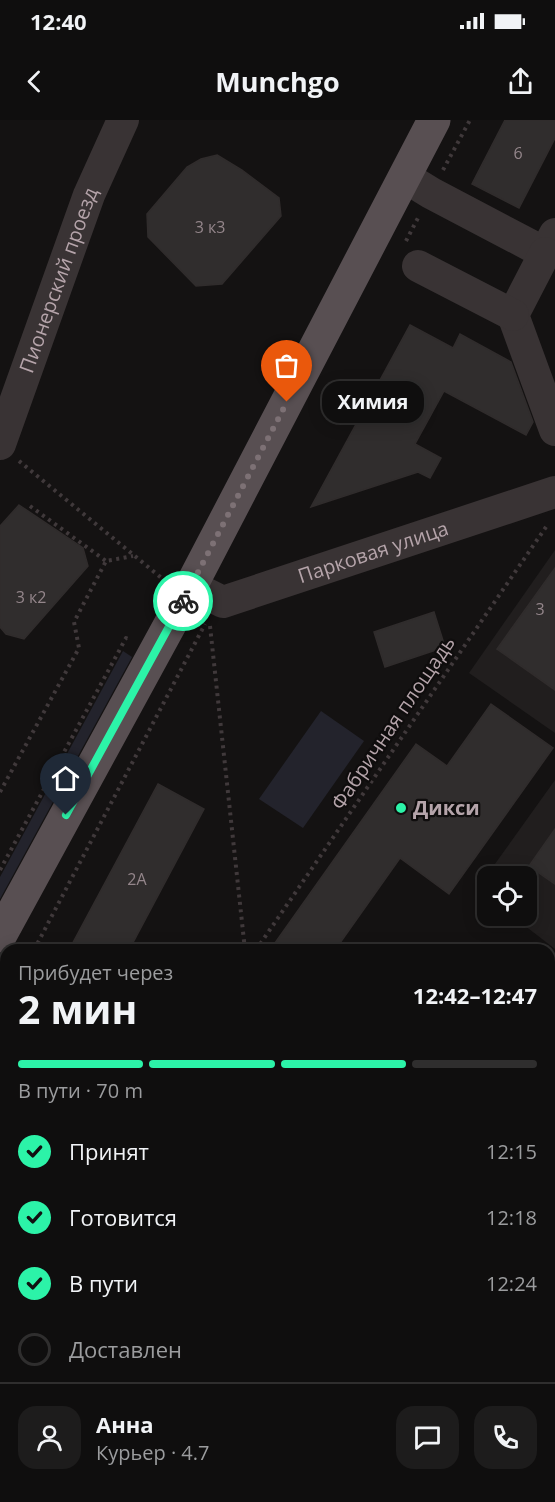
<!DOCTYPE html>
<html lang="ru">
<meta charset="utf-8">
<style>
:root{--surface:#0f0e0e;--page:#1d1c1c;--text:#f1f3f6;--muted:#9b9c9e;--line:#2f2e2e;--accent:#2cf3a8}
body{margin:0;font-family:"Open Sans",sans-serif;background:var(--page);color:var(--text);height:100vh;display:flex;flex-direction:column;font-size:22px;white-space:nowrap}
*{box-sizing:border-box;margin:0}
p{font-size:20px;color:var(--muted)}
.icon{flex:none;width:33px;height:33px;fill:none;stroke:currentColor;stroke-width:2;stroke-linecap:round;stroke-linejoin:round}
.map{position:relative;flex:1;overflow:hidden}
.drawer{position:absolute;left:0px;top:824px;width:555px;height:560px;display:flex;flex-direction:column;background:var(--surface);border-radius:18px 18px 0 0;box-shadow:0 3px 15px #0003,0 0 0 2px var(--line)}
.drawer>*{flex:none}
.tools{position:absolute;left:477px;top:746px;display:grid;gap:12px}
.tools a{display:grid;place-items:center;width:60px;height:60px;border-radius:12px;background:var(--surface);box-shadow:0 3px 15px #0003,0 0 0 2px var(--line);font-size:30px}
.pin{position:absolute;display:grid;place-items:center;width:51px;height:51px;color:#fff;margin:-62px -26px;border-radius:50% 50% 50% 0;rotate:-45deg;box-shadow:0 0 6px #0007}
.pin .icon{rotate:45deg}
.courier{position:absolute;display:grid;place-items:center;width:60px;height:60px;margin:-30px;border:4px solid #2cf3a8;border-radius:50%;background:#fff;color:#222;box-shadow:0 2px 8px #0007}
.bubble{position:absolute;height:42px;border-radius:18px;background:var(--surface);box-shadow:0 3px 15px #0003,0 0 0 2px var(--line);font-size:20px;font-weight:700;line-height:42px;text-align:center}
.headline em{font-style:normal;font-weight:700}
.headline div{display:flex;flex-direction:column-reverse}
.headline{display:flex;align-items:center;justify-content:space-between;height:102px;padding:0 18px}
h1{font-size:39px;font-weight:700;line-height:45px}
.bar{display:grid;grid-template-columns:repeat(4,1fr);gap:9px 6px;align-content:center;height:72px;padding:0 18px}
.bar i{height:8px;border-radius:4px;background:var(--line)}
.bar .current{background:var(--accent)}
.bar p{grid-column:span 4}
.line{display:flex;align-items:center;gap:15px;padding:0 18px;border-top:2px solid var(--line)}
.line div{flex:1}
.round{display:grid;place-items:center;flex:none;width:63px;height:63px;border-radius:18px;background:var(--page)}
ol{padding:0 18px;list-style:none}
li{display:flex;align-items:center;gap:18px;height:66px}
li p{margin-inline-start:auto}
li .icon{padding:6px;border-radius:50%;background:var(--accent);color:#111;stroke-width:4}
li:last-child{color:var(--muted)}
li i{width:33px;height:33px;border:3px solid var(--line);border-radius:50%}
.status{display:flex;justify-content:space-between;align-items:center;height:42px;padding:0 30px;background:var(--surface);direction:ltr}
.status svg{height:16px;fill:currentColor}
header{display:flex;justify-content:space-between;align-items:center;height:78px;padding:0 18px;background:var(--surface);font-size:27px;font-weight:700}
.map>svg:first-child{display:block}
</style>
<div class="status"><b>12:40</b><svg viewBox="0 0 49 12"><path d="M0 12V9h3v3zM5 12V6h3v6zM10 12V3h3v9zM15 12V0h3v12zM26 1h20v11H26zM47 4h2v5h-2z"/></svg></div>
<header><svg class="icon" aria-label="back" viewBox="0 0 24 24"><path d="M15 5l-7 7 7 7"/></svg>Munchgo<svg class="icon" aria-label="share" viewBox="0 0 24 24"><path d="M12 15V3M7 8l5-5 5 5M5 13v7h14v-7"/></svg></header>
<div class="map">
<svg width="555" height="1382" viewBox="0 0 555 1382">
<rect width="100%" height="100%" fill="#141212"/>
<g fill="#211e1e">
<path d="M555,430V613L469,553Z"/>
<path d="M555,660V829L511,795H526V756H488L487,777L477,769Z"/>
</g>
<g fill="#23232c">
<path d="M123,531L132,537L0,779V757Z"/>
<path d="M321,591L364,621L303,708L259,679Z"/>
<path d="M6,987V1042L0,1038V993Z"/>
<path d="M0,1175L6,1179V1281L0,1283Z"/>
</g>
<g fill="#302d2d" stroke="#302c2c" stroke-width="1.5">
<path d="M505,0H555V18L519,88L472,64Z"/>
<path d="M217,35L242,50L279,78L281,96L222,164L196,166L148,117L147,94L187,47L201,39Z"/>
<path d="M410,205L453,228L460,214L511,242L533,302L526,315L444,271L415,324L441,338L430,358L418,352L311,387Z"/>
<path d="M19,385L83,428L88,446L24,519L6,514L0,507V406Z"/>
<path d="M555,448V570L497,529Z"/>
<path d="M434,492L445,527L385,547L374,512Z"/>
<path d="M491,584L553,628L449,774L400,738L335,830H270L416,624L447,646Z"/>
<path d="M158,664L204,689L129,830H69Z"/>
<path d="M555,709V764L529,746Z"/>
</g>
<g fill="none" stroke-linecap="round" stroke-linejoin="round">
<g stroke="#40393b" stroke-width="4" stroke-dasharray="3 4.5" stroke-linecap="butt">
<path d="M443,50L470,0"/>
<path d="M406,121L419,96"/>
<path d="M19,341L164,460"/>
<path d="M30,386L106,441"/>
<path d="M210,506L245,830"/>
<path d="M0,672L79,528L74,502L106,441L133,436"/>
<path d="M0,750L126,518L131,520"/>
<path d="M34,830L205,504"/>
<path d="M256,830L548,404"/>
<path d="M0,895L6,883"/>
<path d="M0,1056L6,1060"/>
<path d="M549,1162L555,1161"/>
<path d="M0,1239L6,1244"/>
</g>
<g stroke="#393334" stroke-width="32">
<path d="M405,57L431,73L545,133L555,114"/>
<path d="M545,133L513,195L555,310"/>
<path d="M418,146L513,195"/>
<path id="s1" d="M0,324L89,75L123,0"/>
<path id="s2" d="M191,466L223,482L555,372"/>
<path d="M549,1123L555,1122"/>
<path d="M549,1207L555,1224"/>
<path d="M0,1289L6,1287"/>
<path d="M0,1363L6,1370"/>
</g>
<path stroke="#584f52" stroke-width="33" d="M0,816L191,466L434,0"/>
</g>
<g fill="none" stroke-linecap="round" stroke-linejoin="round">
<path stroke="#7d7175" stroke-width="6" stroke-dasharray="0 10.8" d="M183,481L287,282"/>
<path stroke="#2cf3a8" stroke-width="8" d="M66,695L183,481"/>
</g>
<circle fill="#2cf3a8" stroke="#0f0d0d" stroke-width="2" cx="401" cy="688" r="6"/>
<g text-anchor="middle" stroke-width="4.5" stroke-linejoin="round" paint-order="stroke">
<g font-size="16" fill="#94868b">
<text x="518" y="39">6</text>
<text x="210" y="113">3 к3</text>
<text x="31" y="483">3 к2</text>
<text x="540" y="495">3</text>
<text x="137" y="765">2А</text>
</g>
<g font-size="20" fill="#b5a4aa" stroke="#0f0d0d">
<text dy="7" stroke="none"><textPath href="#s1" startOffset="174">Пионерский проезд</textPath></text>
<text dy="7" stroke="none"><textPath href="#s2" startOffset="194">Парковая улица</textPath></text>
<text transform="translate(393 603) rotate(-56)" y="7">Фабричная площадь</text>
</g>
<g font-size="20" font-weight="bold" fill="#b5a4aa" stroke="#0f0d0d" text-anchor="start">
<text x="413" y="695">Дикси</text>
</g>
</g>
</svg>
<div class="tools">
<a><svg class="icon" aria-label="locate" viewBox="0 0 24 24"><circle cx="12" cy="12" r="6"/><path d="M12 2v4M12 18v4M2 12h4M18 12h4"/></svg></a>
</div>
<div class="pin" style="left:287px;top:282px;background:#ea580c"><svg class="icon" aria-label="bag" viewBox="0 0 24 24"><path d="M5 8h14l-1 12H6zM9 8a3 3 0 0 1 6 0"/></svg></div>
<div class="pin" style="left:66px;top:695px;background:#1f2937"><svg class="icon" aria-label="home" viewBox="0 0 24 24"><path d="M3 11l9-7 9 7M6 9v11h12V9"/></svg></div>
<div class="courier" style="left:183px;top:481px"><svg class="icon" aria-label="bike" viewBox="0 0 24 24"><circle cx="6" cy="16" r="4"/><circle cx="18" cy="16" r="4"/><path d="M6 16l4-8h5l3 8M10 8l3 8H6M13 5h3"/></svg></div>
<div class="bubble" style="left:322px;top:261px;width:102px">Химия</div>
<section class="drawer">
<div class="headline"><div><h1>2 мин</h1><p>Прибудет через</p></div><em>12:42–12:47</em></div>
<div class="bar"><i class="current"></i><i class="current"></i><i class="current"></i><i></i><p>В пути · 70 m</p></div>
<ol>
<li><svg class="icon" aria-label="check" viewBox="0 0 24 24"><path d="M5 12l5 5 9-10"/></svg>Принят<p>12:15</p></li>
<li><svg class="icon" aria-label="check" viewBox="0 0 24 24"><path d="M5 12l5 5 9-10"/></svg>Готовится<p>12:18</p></li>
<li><svg class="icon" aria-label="check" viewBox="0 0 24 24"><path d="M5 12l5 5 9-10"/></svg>В пути<p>12:24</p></li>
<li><i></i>Доставлен</li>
</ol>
<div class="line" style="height:108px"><a class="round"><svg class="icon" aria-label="person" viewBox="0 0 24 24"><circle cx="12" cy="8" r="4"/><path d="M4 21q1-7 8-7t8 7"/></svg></a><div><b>Анна</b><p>Курьер · 4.7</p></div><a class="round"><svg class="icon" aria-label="chat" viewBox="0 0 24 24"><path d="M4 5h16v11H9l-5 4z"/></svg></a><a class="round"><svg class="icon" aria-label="phone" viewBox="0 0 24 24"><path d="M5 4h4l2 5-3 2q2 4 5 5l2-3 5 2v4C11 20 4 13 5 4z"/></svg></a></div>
</section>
</div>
